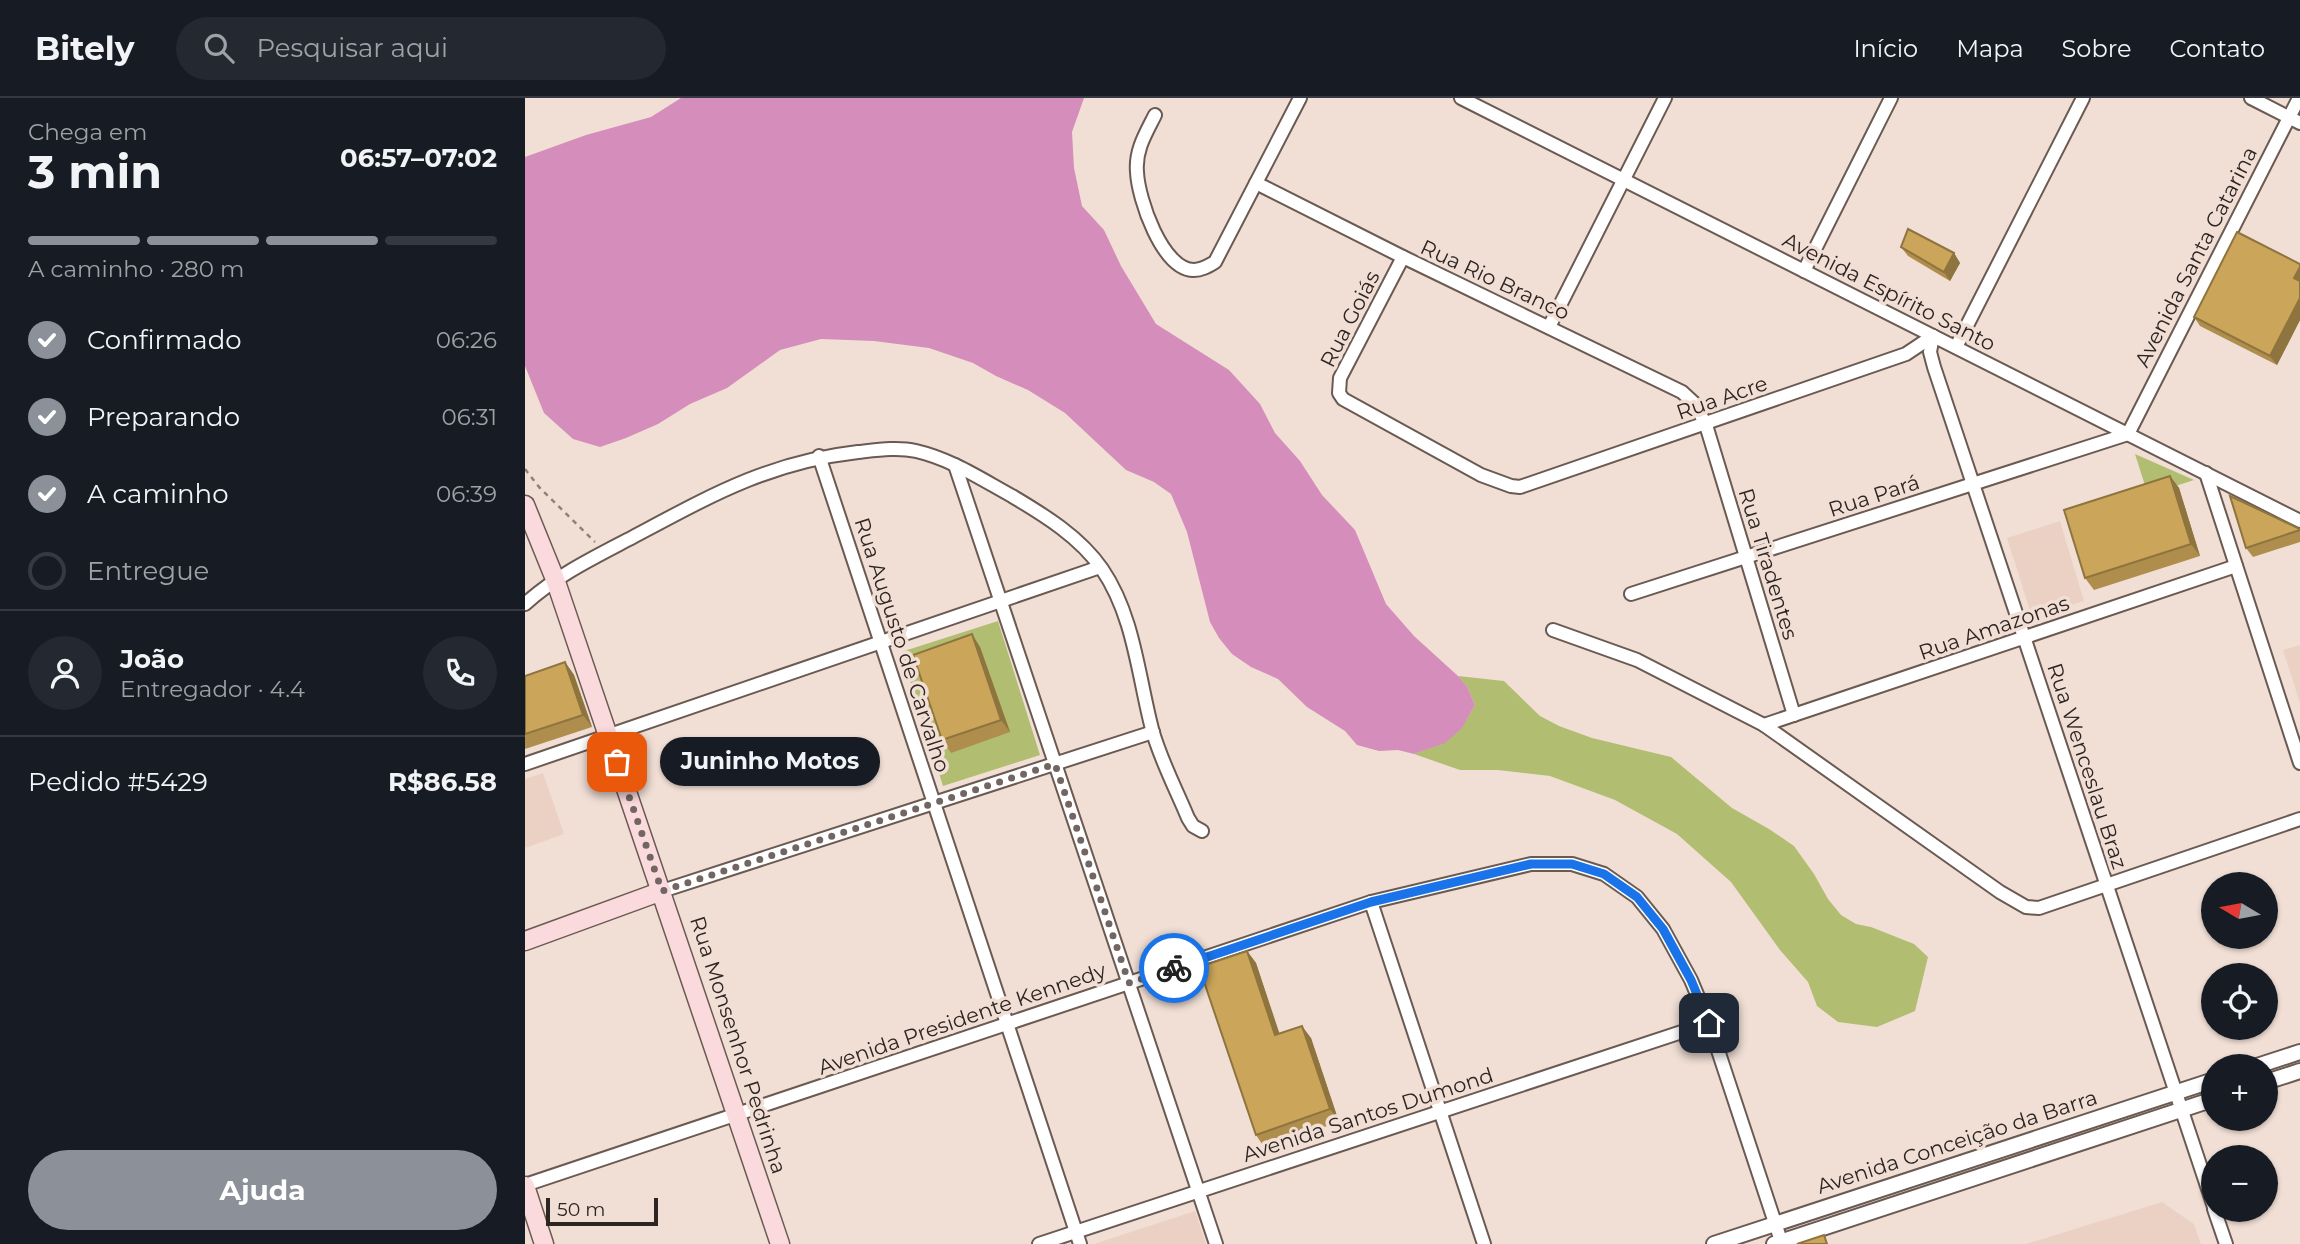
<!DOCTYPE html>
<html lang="pt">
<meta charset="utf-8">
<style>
:root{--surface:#171b24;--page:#242831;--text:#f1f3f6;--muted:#9ea1a6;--line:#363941;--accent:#8c9099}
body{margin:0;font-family:Montserrat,sans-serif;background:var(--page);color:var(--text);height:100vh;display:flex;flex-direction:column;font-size:26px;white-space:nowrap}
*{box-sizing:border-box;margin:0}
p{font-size:23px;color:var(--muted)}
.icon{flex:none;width:38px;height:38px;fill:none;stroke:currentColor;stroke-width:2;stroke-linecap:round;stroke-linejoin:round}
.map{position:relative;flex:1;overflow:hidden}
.drawer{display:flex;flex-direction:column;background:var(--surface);width:525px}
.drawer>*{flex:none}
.needle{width:46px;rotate:280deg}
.controls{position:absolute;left:1676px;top:774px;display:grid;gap:14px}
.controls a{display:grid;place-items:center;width:77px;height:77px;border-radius:50%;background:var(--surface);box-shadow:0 2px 5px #0004;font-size:35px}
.scale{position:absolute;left:21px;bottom:18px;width:112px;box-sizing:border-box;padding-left:7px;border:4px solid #2c2522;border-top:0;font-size:19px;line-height:24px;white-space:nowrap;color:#2c2522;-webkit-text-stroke:5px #f1dfd5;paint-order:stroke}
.pin{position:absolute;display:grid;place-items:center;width:60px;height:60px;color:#fff;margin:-30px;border-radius:14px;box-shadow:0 4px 10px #0006}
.courier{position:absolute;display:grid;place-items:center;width:70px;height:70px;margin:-35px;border:5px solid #1a73e8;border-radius:50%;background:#fff;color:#222;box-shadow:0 2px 9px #0007}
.bubble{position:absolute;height:49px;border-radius:24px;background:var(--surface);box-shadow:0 2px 5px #0004;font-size:23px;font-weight:700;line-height:49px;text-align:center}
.headline em{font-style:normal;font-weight:700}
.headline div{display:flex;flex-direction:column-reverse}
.headline{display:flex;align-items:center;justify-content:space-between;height:119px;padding:0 28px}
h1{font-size:46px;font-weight:700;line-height:52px}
.bar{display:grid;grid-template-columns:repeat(4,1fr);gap:10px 7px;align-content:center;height:84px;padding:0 28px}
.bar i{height:9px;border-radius:5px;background:var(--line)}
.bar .selected{background:var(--accent)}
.bar p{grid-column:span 4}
.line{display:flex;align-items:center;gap:18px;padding:0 28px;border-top:2px solid var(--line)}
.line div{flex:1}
.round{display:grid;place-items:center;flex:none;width:74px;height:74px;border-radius:37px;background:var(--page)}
ol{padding:0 28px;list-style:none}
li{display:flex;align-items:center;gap:21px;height:77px}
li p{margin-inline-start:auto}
li .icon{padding:7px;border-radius:50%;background:var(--accent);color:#fff;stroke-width:4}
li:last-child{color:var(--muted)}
li i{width:38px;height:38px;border:4px solid var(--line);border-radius:50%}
.primary-button{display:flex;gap:14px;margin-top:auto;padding:14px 28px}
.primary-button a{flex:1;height:80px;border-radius:42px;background:var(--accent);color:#fff;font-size:28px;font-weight:700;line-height:80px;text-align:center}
header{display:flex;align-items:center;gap:42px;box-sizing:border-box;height:98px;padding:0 35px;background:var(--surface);border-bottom:2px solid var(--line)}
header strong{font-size:33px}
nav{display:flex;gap:38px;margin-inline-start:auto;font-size:24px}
.search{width:490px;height:63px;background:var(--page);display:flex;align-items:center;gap:18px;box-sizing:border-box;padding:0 24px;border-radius:38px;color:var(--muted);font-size:26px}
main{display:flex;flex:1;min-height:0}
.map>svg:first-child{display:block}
</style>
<header>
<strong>Bitely</strong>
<div class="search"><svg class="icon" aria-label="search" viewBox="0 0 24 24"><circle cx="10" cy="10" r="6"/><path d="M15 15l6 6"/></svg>Pesquisar aqui</div>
<nav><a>Início</a><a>Mapa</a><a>Sobre</a><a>Contato</a></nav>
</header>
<main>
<section class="drawer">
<div class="headline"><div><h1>3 min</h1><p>Chega em</p></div><em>06:57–07:02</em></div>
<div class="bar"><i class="selected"></i><i class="selected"></i><i class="selected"></i><i></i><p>A caminho · 280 m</p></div>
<ol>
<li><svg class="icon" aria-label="check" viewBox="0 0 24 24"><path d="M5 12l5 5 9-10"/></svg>Confirmado<p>06:26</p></li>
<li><svg class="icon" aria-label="check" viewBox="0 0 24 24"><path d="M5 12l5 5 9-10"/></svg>Preparando<p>06:31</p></li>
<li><svg class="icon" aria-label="check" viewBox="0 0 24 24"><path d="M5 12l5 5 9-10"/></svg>A caminho<p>06:39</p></li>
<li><i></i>Entregue</li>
</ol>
<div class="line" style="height:126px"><a class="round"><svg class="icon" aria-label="person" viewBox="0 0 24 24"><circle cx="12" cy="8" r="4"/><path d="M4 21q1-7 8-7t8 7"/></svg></a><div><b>João</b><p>Entregador · 4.4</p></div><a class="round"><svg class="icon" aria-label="phone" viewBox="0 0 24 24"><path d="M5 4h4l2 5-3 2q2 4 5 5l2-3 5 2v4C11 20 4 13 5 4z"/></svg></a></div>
<div class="line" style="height:91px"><div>Pedido #5429</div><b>R$86.58</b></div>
<div class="primary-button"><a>Ajuda</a></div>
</section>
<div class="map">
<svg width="1775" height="1146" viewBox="0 0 1775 1146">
<rect width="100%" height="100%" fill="#f1dfd5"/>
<g fill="#ebd1c4">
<path d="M1535,423L1559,503L1507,519L1482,440Z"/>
<path d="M1775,547V605L1758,552Z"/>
<path d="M18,675L39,736L0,750V681Z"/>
<path d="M1637,1104L1669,1126L1676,1146H1501Z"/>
<path d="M670,1113L681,1146H569Z"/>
</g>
<g fill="#b1be71">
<path d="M1610,356L1669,382L1623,397Z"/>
<path d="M473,523L515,657L418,688L376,554Z"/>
<path d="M933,578L979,583L1015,618L1034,628L1067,640L1146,659L1207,710L1244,731L1269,748L1289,776L1303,801L1316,817L1331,826L1346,829L1389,846L1403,859L1390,913L1352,929L1313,924L1292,908L1283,884L1255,852L1206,784L1152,736L1090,702L1025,678L973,672H935L889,656C922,644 933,638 950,607L942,588Z"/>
</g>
<path fill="#d58dbb" d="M156,0H559L547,34L549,70L557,108L579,132L596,168L631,226L704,272L735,306L750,335L775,363L797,397L830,432L861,506L889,538L933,578L942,588L950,607L937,630L920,645L889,656L873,652L854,653L832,647L820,633L782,609L753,581L726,569L707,556L694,540L685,524L662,434L646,396L629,384L601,372L540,315L503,292L471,278L448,265L404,250L349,243L296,241L255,252L202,290L165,306L133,326L101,340L75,349L48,341L19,315L0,268V59L61,37L126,19Z"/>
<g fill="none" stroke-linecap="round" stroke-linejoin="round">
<defs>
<g id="minor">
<path d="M936,0L1775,423"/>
<path d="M1726,0L1775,25"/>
<path d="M630,17C621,35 610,52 612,74C613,100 637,172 669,172C677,172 683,168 690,164L775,0"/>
<path d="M731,85L878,159L1157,294L1170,306L1181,327L1269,617"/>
<path d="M878,159L815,280L814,295L818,301L956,377L986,388L995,389L1381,256L1408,238"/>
<path d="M1279,173L1366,0"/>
<path d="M1024,229L1140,0"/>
<path d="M1408,238L1405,254L1409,269L1689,1109"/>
<path d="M1431,249L1558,0"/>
<path d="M294,358L555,1146"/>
<path d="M430,367L691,1146"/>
<path d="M1681,375L1775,665"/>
<path d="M1106,496L1603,336L1774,0"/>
<path d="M0,506C32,477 70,459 108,439C185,398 244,364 333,354C352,352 373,349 391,353C426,361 456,381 487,398C519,417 555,439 577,471C609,518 613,577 627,631C635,661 651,691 663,720L668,728L677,733"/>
<path d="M1028,532L1112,562L1239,627L1475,794L1501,809L1514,810L1775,721"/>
<path d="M1239,627L1711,468"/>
<path d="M0,666L575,469"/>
<path d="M137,793L628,634"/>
<path d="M846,804L959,1146"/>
<path d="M0,1087L846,804L1006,766H1047L1079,776L1112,799L1138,831L1166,882L1184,925L1257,1146"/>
<path d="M1689,1111L1701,1146"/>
<path d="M514,1146L1184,925"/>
</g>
<g id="tertiary">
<path d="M1732,968L1775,954"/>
<path d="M1741,984L1775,973"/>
<path d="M1189,1146L1689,982"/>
<path d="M1249,1146L1689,1001"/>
</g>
<g id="secondary">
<path d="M0,407L30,481L255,1146"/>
<path d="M0,843L137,793"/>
<path d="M0,1088L19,1146"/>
</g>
</defs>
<use href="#minor" stroke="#6a5a52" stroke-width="16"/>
<use href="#tertiary" stroke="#6a5a52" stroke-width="18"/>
<use href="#secondary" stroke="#6a5a52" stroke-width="21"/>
<path stroke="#8d817a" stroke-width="2.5" stroke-dasharray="5 5" stroke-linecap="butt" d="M0,371L14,389L70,444"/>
<use href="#minor" stroke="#fff" stroke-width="12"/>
<use href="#tertiary" stroke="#fff" stroke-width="14"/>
<use href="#secondary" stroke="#fbdadd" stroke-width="18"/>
</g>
<g fill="#af8e4d">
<path d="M1376,149L1429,155L1435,165L1425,183L1383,158Z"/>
<path d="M1775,166V222L1752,267L1675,228L1669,219Z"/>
<path d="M1645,378L1654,390L1675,458L1569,492L1560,480Z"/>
<path d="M1775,431V444L1728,459L1721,450Z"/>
<path d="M455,549L485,634L426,655L417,642Z"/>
<path d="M40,564L49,577L67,629L0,651V578Z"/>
<path d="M722,853L731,865L754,936L786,940L814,1024L739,1049L731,1037Z"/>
</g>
<g fill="#8e743e">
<path d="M1429,155L1435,165L1425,183L1419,174Z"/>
<path d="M1775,169V188L1769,180Z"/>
<path d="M1775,200V222L1752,267L1745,258Z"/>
<path d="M1645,378L1654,390L1675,458L1666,446Z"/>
<path d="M447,536L455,549L485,634L476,622Z"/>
<path d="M40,564L49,577L67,629L58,617Z"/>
<path d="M722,853L731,865L759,949L750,937Z"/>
<path d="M777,928L786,940L814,1024L805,1011Z"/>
</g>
<g fill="#cba559" stroke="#8e743e" stroke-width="2">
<path d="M1383,131L1429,155L1419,174L1376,149Z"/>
<path d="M1712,134L1775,166V169L1769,180L1775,183V200L1745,258L1669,219Z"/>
<path d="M1645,378L1666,446L1560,480L1539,412Z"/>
<path d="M1705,398L1775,431V432L1721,450Z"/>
<path d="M447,536L476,622L417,642L388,557Z"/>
<path d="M40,564L58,617L0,636V578Z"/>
<path d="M722,853L750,937L777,928L805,1011L731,1037L674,869Z"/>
<path d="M1299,1137L1302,1146H1272Z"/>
</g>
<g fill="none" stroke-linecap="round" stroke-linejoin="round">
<path stroke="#716661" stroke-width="7" stroke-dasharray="0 12.6" d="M92,664L137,793L530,666L604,885L649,870"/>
<path stroke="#1a73e8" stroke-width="9" d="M649,870L846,804L1006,766H1047L1079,776L1112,799L1138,831L1166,882L1184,925"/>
</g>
<g text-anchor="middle" stroke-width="7" stroke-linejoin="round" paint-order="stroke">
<g font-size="21" fill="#2c2522" stroke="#f1dfd5">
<text transform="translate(1671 159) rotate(-63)" y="7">Avenida Santa Catarina</text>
<text transform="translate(970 182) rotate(25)" y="7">Rua Rio Branco</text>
<text transform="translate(1364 194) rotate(27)" y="7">Avenida Espírito Santo</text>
<text transform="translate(825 221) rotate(-63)" y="7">Rua Goiás</text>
<text transform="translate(1197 300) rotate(-19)" y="7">Rua Acre</text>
<text transform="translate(1349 398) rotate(-18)" y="7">Rua Pará</text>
<text transform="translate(1243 466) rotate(73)" y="7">Rua Tiradentes</text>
<text transform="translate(1469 530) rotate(-19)" y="7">Rua Amazonas</text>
<text transform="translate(377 547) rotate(72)" y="7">Rua Augusto de Carvalho</text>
<text transform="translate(1562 668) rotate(72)" y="7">Rua Wenceslau Braz</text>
<text transform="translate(437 921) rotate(-19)" y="7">Avenida Presidente Kennedy</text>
<text transform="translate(213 947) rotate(72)" y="7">Rua Monsenhor Pedrinha</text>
<text transform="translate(843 1017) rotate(-18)" y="7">Avenida Santos Dumond</text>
<text transform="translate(1432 1044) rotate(-18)" y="7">Avenida Conceição da Barra</text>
</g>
</g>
</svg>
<div class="controls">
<a><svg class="needle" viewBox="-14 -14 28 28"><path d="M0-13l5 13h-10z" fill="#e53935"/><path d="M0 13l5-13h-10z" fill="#9ea1a6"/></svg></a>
<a><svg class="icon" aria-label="locate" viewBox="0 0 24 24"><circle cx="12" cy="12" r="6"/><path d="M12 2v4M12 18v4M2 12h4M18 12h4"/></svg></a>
<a>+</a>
<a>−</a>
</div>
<div class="scale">50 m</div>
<div class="pin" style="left:92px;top:664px;background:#ea580c"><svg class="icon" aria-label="bag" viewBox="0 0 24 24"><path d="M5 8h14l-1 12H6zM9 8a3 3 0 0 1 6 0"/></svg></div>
<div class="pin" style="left:1184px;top:925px;background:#1f2937"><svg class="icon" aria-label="home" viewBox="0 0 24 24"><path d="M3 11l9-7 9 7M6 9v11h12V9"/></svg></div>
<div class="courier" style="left:649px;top:870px"><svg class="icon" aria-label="bike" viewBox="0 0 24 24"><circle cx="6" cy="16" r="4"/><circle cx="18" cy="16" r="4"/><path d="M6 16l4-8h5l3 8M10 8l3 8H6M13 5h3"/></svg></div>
<div class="bubble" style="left:135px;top:639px;width:220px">Juninho Motos</div>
</div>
</main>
